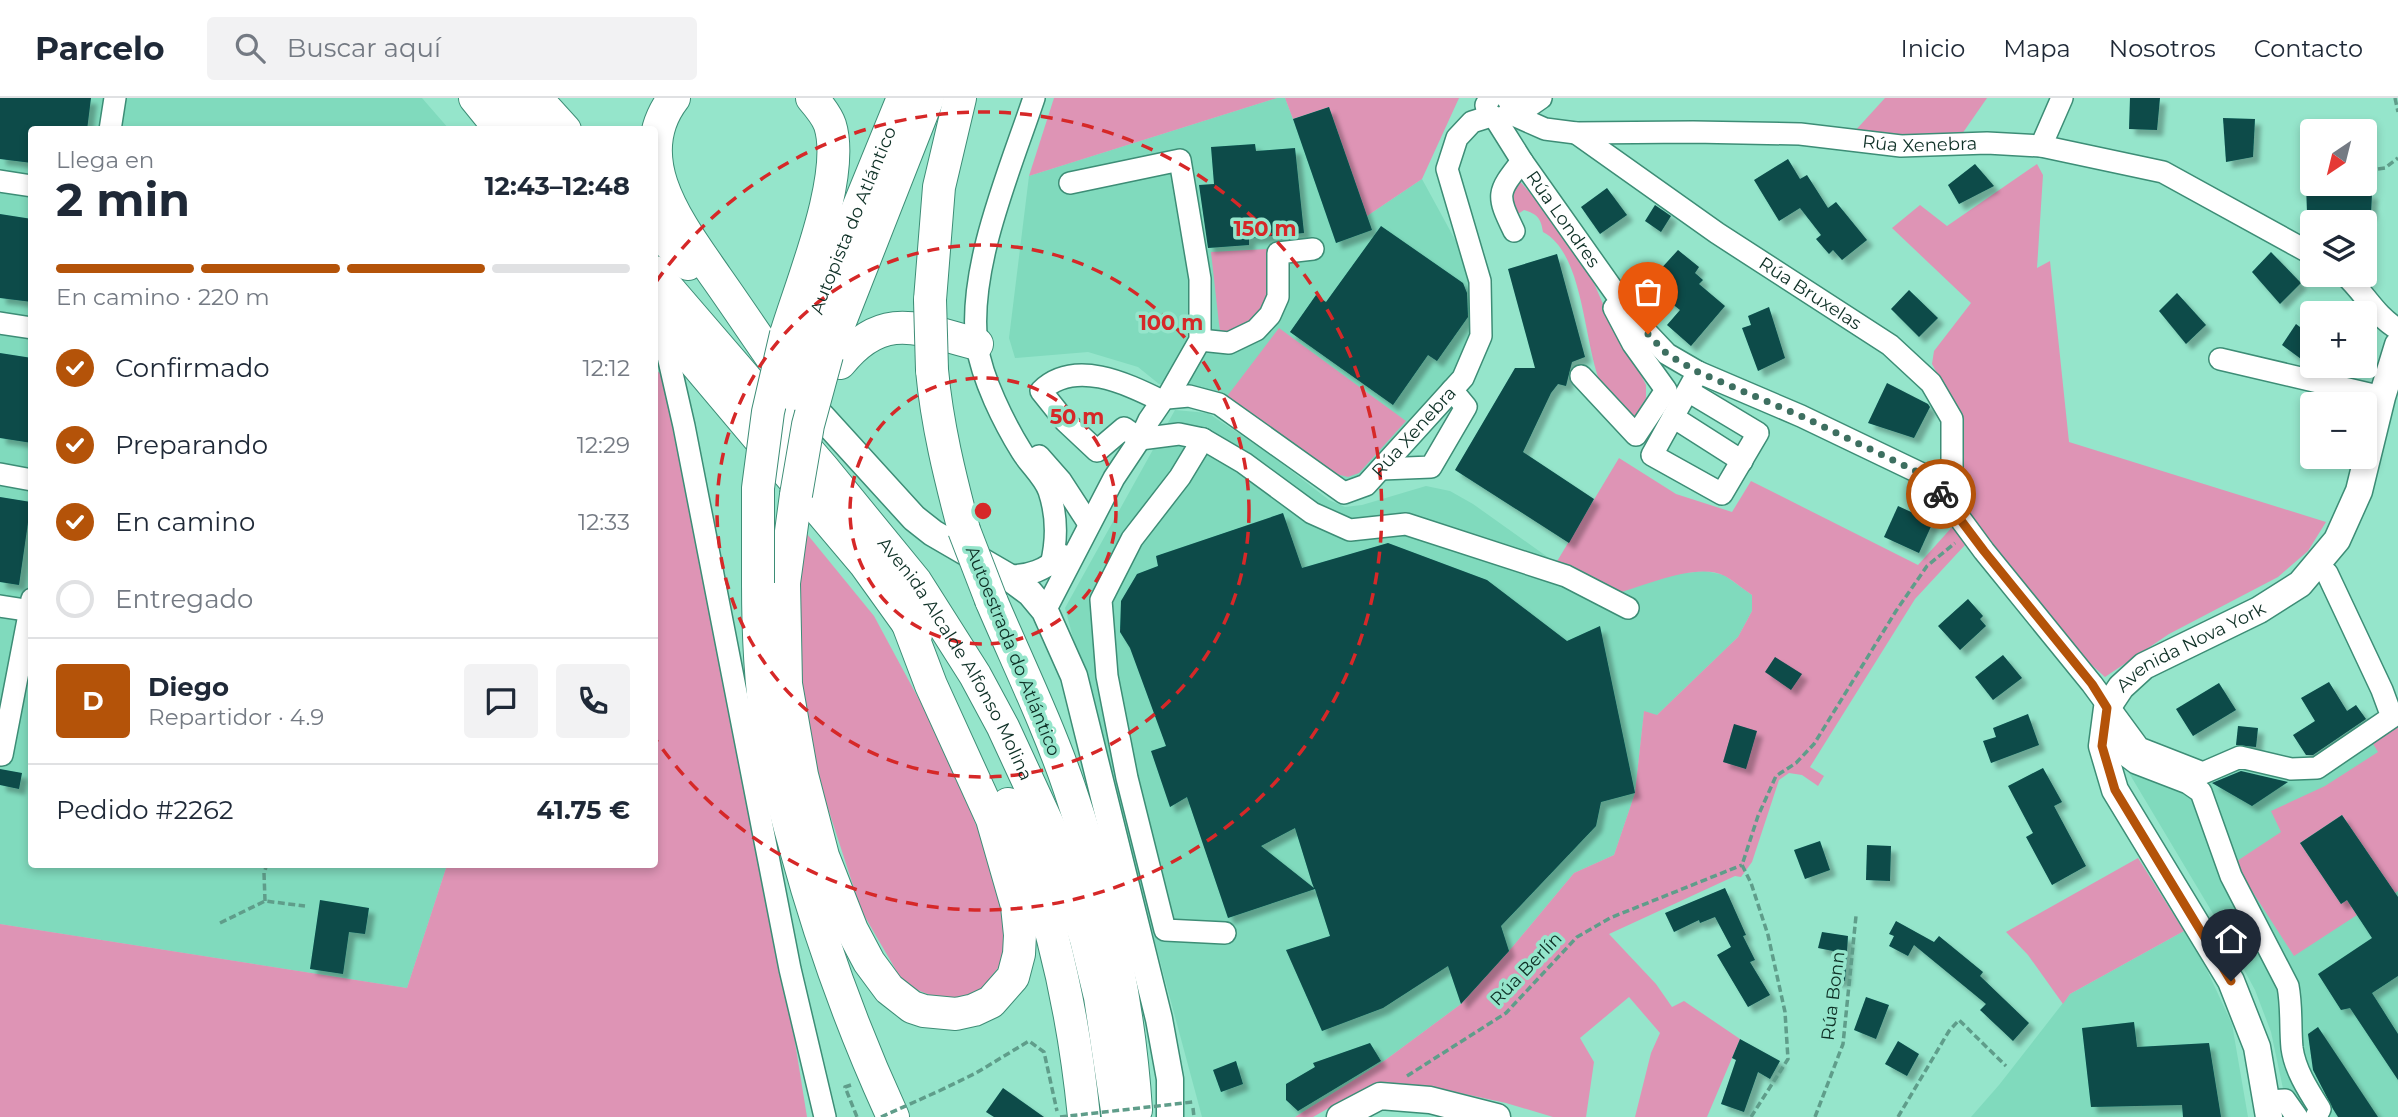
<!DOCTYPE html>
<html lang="es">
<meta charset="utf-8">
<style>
:root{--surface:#fff;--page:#f2f2f3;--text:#1f2937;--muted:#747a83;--line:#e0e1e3;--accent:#b45309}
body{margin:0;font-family:Montserrat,sans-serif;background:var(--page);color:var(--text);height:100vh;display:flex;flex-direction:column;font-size:26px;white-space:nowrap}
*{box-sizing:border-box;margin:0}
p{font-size:23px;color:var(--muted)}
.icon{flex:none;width:38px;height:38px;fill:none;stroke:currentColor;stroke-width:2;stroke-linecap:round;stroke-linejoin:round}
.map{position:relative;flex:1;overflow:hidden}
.details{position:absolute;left:28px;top:28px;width:630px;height:742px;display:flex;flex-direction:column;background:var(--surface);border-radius:7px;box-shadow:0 4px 10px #0003}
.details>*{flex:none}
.needle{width:46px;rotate:215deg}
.buttons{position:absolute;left:2300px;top:21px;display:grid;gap:14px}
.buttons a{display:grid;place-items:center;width:77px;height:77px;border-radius:7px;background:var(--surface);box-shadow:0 4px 10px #0003;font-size:35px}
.pin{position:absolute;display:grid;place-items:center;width:60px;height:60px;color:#fff;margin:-72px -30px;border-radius:50% 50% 50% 0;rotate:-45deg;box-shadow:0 0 7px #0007}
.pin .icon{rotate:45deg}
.courier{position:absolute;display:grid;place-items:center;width:70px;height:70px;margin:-35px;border:5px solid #b45309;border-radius:50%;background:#fff;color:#222;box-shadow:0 2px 9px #0007}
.head em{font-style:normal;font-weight:700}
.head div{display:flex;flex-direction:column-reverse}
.head{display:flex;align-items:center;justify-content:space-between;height:119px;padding:0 28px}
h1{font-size:46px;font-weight:700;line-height:52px}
.bar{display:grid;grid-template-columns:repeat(4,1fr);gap:10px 7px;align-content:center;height:84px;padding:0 28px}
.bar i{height:9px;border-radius:5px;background:var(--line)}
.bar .current{background:var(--accent)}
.bar p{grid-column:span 4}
.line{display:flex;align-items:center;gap:18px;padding:0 28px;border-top:2px solid var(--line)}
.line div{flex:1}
.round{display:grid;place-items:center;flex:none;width:74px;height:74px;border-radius:7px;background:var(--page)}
ol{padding:0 28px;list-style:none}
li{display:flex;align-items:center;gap:21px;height:77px}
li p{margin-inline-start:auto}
li .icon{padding:7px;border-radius:50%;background:var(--accent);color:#fff;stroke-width:4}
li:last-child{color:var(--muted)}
li i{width:38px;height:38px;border:4px solid var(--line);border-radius:50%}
header{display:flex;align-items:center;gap:42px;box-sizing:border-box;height:98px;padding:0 35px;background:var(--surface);border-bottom:2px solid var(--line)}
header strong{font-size:33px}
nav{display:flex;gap:38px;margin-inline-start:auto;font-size:24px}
.search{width:490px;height:63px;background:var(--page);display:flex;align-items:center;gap:18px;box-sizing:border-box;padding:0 24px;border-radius:7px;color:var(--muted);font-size:26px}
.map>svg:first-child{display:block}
</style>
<header>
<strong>Parcelo</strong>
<div class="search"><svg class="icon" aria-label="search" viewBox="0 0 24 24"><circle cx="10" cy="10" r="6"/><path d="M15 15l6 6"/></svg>Buscar aquí</div>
<nav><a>Inicio</a><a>Mapa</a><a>Nosotros</a><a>Contacto</a></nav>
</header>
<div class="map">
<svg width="2398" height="1019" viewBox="0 0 2398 1019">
<defs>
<filter id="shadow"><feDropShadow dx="6" dy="6" stdDeviation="2" flood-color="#0004"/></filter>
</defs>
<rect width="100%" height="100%" fill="#95e5cb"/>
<g fill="#80dabd">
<path d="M0,0H422L449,31L32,32V766L447,767L407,890L0,826Z"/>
<path d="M1277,0H1285L1293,21L1329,9L1367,118L1422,81L1476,180L1477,231L1453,276L1362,380L1348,384L1331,379L1194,290L1159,286L1138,269L1088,254L1015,260L1009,240L1029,78Z"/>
<path d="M1175,312L1208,315L1268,355L1329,402L1345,409L1362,407L1426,388L1450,393L1473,406L1556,465L1686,475L1705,473L1724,477L1752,497V513L1738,539L1656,618L1644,614L1635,695L1614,757L1574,775L1509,853L1461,906L1384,963L1295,1019H1202L1065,510Z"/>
<path d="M2398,620V1019H2289L2271,934L2255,892L2221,829L2129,675L2136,665L2239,663L2290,675Z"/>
<path d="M2184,833L2206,870L2232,926L2248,1019H1971L1999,987L2070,896Z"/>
</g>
<g fill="#de94b5">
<path d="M1054,0H1277L1029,78Z"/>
<path d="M1285,0H1459L1422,81L1367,118L1329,9L1293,21Z"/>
<path d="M1885,0H1987L1962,36L1910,39L1854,34Z"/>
<path d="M2037,66L2043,77L2037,170L2050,163L2069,344L2326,424L2308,453L2278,479L2169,536L2105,579L2084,560L2012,476L1971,417L1963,382L1962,332L1950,299L1932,266L1934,253L1971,205L1892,130L1920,107L1947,128Z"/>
<path d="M1516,79L1548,115L1587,169L1622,250L1640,275L1646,287V300L1635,318H1626C1619,310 1606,299 1602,289C1583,247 1585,156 1543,134C1541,120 1537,116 1524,112L1518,116L1513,113L1511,89Z"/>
<path d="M1267,151C1272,197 1269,212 1229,237L1220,232L1219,226L1211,154Z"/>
<path d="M1279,230L1406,323L1359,375L1348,379L1332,375L1225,301Z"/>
<path d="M655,270L663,279L786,888L807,1019H0V826L407,890L447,767L654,766Z"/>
<path d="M1619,360L1676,396L1732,414L1751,383L1918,467L1953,428L1965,447L1915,501L1810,669L1824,678L1818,688L1802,677L1789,675L1779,682L1752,764L1741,779L1735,778L1609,836L1656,886L1672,909L1684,903L1740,941L1707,1019H1635L1651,955L1660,935L1629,899L1580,940L1594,964L1586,1019H1553L1506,1005L1432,989L1383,988L1348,999L1313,1019H1295L1384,963L1461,906L1509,853L1574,775L1614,757L1635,695L1644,613L1657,617L1738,539L1752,513V497C1743,491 1734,483 1725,478C1697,464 1647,487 1618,495L1556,465Z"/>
<path d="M807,436L874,518L943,646L985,749L1005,818L1004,861L985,888L963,902L937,900L915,891L900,879L861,812L825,701L806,623L800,555L799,495Z"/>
<path d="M2398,620V793L2395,795L2342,717L2300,745L2341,806L2347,802L2357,817L2294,858L2234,765L2281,734L2271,713L2325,688L2378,654L2369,639Z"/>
<path d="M2138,760L2184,833L2070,896L2063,906L2028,857L2006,834Z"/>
</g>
<g fill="#084b49" fill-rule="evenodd" filter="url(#shadow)">
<path d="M0,0H91L87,32H32V65L0,61Z"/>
<path d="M2130,0H2160L2157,32L2129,31Z"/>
<path d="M1329,9L1372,132L1336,145L1293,21Z"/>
<path d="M2223,20L2255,21L2253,59L2226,64Z"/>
<path d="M1255,46L1256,53L1295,50L1304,135L1249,140V147L1208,150L1199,87L1214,86L1211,49Z"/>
<path d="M1788,61L1800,81L1807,77L1828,110L1836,104L1867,142L1842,162L1833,152L1829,156L1816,141L1821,137L1800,110L1779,123L1754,82Z"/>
<path d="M1975,66L1994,88L1959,106L1948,87Z"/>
<path d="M2306,86H2346V94L2372,95L2371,116L2307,115Z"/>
<path d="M1607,90L1627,117L1600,136L1581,109Z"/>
<path d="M1655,107L1671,118L1661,134L1645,123Z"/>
<path d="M0,116L32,121V204L0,200Z"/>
<path d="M1381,128L1463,185L1467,195L1468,219L1437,263L1428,257L1393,307L1290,234L1316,197L1326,204Z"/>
<path d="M1678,152L1699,169L1695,175L1703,182L1699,186L1725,208L1691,248L1667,227L1680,212L1647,186Z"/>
<path d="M2271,154L2301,185L2280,206L2252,174Z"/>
<path d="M1557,156L1585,259L1572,264L1566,288L1558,286L1551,295L1523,354L1594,401L1569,445L1455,372L1515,270H1535L1508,171Z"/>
<path d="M1909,192L1938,220L1919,239L1891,211Z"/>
<path d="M2177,195L2206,227L2186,246L2159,213Z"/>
<path d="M1769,209L1785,260L1758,273L1742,230L1751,227L1748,218Z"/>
<path d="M2296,226L2312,238V269L2282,247Z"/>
<path d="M0,255L32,260V345L0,340Z"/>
<path d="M1887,285L1928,306L1930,309L1914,340L1868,325Z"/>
<path d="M0,399L31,404L19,487L0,484Z"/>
<path d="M1898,408L1933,424L1919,455L1884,439Z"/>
<path d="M1283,415L1302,470L1388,445L1487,482L1567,543L1600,528L1635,695L1601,704L1596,728L1501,828L1509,853L1461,906L1448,868L1383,910L1322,933L1286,852L1330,838L1315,791L1228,820L1187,699L1170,709L1151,653L1166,648L1130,550L1120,534L1121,503L1137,476L1158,468L1156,458ZM1295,730L1312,785L1314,790L1261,748Z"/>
<path d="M1968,501L1983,518L1980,521L1986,528L1960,552L1938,528Z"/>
<path d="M2003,557L2022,580L1993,602L1975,579Z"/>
<path d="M1775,559L1802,576L1791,592L1765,574Z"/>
<path d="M2329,584L2347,613L2356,607L2366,621L2313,657H2306L2293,637L2315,623L2301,600Z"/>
<path d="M2219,585L2236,612L2193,638L2176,611Z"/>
<path d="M2028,616L2039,647L1991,665L1983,643L1996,639L1993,630Z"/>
<path d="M1734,626L1757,633L1746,671L1723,664Z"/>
<path d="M2238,628L2258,630L2256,649L2236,647Z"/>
<path d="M2043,670L2062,704L2054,708L2086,768L2052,787L2026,739L2033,735L2008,688Z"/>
<path d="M0,671L22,675L19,691L0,687Z"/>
<path d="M2241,673L2288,684L2252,708L2212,685Z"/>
<path d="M2342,717L2398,799V878L2372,895L2398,936V982L2350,910L2341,912L2318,876L2372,840L2347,802L2341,806L2300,745Z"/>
<path d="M1820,743L1830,772L1805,781L1794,752Z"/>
<path d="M1867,747L1891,748L1890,783L1866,782Z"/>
<path d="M1725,790L1746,837L1743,838L1755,862L1750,864L1770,897L1748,909L1717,857L1731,849L1715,819L1700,825L1699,822L1674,834L1665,815Z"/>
<path d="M320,802L369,810L365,836L349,834L343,876L310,871Z"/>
<path d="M1896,823L1934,844L1939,838L1983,874L1980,878L2029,925L2013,943L1980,912L1986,906L1914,847L1908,858L1889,848L1894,838L1889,836Z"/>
<path d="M1822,834L1848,838L1845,883H1831L1833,853L1818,850Z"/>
<path d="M1866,899L1889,907L1876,941L1854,932Z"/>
<path d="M2134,924L2137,949L2209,945L2221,1019H2183L2182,1007L2091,1009L2082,930Z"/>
<path d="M2318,929L2378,1019H2338L2333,1011L2313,972L2308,936Z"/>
<path d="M1740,941L1780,963L1770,981L1758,974L1744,1014L1721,1006L1736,962L1732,960Z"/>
<path d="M1898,943L1919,956L1907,978L1885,966Z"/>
<path d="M1370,945L1381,963L1298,1013L1286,1002V986L1315,969L1313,965Z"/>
<path d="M1236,963L1243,986L1221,994L1213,972Z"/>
<path d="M1003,990L1044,1019H994L986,1014Z"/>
</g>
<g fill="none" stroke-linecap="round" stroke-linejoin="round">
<defs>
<g id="minor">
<path d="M1034,0C1010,72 967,171 977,247C982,281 1004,325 1022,354C1030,367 1044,379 1049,393C1057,417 1057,443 1051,467"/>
<path d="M1490,0L1486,7L1488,16L1499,21C1510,18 1514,9 1507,0"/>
<path d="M1511,8L1528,9L1541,0"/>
<path id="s1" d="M1509,15L1545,31L1576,35L1693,34L1800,36L1901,48L1987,45L2041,48L2163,74L2312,156"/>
<path id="s2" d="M1495,20L1522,63L1633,220L1667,256L1698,274L1801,318L1922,376L1939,392L1984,453L2092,586L2139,650L2203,675L2240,659L2291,671L2317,670L2392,619L2382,592L2327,475L2316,468"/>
<path d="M110,32L115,0"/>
<path id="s3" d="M1576,35L1717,135L1890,247L1931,285L1952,321V410"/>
<path d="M2041,48L2062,0"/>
<path d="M0,83L32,88"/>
<path d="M1070,85L1180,62L1200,181V242L1167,300"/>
<path d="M1514,133C1496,96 1497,95 1522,63"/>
<path d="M2345,177C2364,194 2376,219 2398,231"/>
<path d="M0,225L32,230"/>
<path d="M654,233L668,258L684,328L790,871L825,1019"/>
<path d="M1200,242L1229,245L1256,232L1270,217L1278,199V155L1313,151"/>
<path d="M2220,261L2382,299"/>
<path d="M1581,278L1636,337L1666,292L1633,246L1614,210"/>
<path d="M1688,293L1758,335L1722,396L1652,357L1698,274"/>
<path d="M1162,303C1127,286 1075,260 1041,293L1065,323L1097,353L1124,330L1140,341L1179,336L1203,341L1180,379L1132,441L1101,502L1107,578L1127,680L1165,832L1225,835"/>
<path d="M1673,319L1742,363"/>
<path d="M1203,341L1244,365L1312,415L1350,432L1406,426L1566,478L1628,510"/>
<path d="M1039,358L1061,383L1089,426"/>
<path d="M1382,371L1431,369L1466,309L1452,292"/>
<path d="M0,376L32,382"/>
<path d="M1007,478C1030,478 1045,472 1062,457"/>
<path d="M0,508L32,513"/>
<path id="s4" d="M1045,513L1114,380L1140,341L1149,322L1162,303L1167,300L1189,298L1219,306L1344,395L1366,387L1463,280L1481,238L1480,183L1447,71L1457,40L1472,24L1491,18"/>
<path d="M2118,642L2128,659L2136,665L2188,685L2201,694L2231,778L2288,888C2292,909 2290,929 2292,950C2295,972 2308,992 2320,1011L2316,1019"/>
<path d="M0,657H2L32,501"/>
<path d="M2266,1003L2285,1002L2297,1019"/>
</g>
<g id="major">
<path d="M802,297L914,420L933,435L1007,478L1030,495L1045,513L1074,578L1159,921L1170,981V1019"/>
<path d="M1340,1019L1380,998L1430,1002L1497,1019"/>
<path id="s5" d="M2269,1019L2257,949L2231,883L2115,692L2102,648L2107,610L2121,589L2144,568L2259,512L2300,486L2337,442L2359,393L2382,299L2398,247"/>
</g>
<g id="highway">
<path d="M475,0L501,32"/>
<path d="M508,0L534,32"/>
<path d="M536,0L565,32"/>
<path d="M674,0C627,61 681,128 716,179C738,210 759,242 781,273"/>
<path d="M654,129L688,166"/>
<path id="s6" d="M654,174L822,369L916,484L975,577L1003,629L1052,735L1086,841L1100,899L1118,1019"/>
<path d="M930,202L939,89L960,0"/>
<path d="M654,216L865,466L916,537"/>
<path d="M786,236C802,183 846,78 830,27C827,18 818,7 812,0"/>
<path id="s7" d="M807,247L820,203L903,0"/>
<path d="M827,257L928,0"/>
<path d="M840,265C884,210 921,232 977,246"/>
<path d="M932,272C937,327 950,379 964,432"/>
<path d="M796,397L784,485L786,586L802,677L823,758L852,832L869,864L889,891L912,909L924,913L956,916L974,912L991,904L1013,879L1019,856L1020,837L1017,808L992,721L931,587L906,521"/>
<path d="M758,485C758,533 760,581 767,629C773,669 784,709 795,748C820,841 853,932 893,1019"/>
<path d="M991,502C1017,563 1048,627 1069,689C1105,794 1129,902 1136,1012"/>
<path d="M1008,706C1015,722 1021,739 1027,756C1058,843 1075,928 1084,1019"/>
</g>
</defs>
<use href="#minor" stroke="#3d8d76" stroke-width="24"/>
<use href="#major" stroke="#3d8d76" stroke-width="29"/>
<use href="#highway" stroke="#3d8d76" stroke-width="34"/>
<g stroke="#5f9d8a" stroke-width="3.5" stroke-dasharray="7 3.5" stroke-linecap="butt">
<path d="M2395,0L2398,14"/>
<path d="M2378,71L2385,70L2398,60"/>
<path d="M265,803L264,775L267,766"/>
<path d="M220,825L265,803L305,808"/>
<path d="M1407,978L1506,915L1577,839L1610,820L1742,767"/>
<path d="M851,987L845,989L857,1019"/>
<path d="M939,993L976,975L1029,943L1044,954L1057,1013"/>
<path d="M1193,1010L1194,1019"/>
<path d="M1751,1019L1788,961L1785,914L1768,837L1751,785L1742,767L1758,718L1776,678L1796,665L1814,646L1896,513L1927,468L1955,445"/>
<path d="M1815,1019L1843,946L1856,818"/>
<path d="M1898,1019L1949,933L1959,922L2006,968"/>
</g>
<use href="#minor" stroke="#fff" stroke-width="21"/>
<use href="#major" stroke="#fff" stroke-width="26"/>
<use href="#highway" stroke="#fff" stroke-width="32"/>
<defs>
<g id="highway-bridge">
<path d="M930,202L932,272"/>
<path d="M792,296L807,247"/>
<path d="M796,397L808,327L827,257"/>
<path d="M964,432L991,502"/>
<path d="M758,485V390L768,314L786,236"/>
</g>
</defs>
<use href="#highway-bridge" stroke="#3d8d76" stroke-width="34" stroke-linecap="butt"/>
<g stroke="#5f9d8a" stroke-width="3.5" stroke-dasharray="7 3.5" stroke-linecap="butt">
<path d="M881,1019L939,993"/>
<path d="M1060,1019L1193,1004"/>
</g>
<use href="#highway-bridge" stroke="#fff" stroke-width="32"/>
</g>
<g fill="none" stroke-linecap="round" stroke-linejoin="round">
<path stroke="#3d6f60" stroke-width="7" stroke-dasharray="0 12.6" d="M1648,236L1667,256L1698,274L1801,318L1922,376L1941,396"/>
<path stroke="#b45309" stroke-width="9" d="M1941,396L1984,453L2092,586L2107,610L2102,648L2115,692L2231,883"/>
</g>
<g fill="none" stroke="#d62828" stroke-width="3.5" stroke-dasharray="12 9">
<circle cx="983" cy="413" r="133"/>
<circle cx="983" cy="413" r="266"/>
<path d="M656 184A399 399 0 1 1 656 642"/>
</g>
<g text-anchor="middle" stroke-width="7" stroke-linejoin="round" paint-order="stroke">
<g font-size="18" fill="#0e3026" stroke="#95e5cb">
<text dy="6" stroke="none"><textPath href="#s1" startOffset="415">Rúa Xenebra</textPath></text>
<text dy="6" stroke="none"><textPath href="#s2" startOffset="122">Rúa Londres</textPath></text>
<text dy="6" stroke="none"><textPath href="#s7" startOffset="133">Autopista do Atlántico</textPath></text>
<text dy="6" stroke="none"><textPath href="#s3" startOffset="284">Rúa Bruxelas</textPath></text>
<text dy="6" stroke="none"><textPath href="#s4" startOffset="548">Rúa Xenebra</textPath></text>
<text dy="6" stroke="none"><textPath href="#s5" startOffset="556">Avenida Nova York</textPath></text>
<text transform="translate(1013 553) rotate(68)" y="6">Autoestrada do Atlántico</text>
<text dy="6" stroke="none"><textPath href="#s6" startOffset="492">Avenida Alcalde Alfonso Molina</textPath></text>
<text transform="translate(1526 871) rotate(-46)" y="6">Rúa Berlín</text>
<text transform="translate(1833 898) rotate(-83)" y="6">Rúa Bonn</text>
</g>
</g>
<circle cx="983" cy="413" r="10" fill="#d62828" stroke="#95e5cb" stroke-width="3.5"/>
<g font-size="21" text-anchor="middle" font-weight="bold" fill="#d62828" stroke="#95e5cb" stroke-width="7" stroke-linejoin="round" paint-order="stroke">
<text x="1265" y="138">150 m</text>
<text x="1171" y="232">100 m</text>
<text x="1077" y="326">50 m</text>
</g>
</svg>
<div class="buttons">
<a><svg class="needle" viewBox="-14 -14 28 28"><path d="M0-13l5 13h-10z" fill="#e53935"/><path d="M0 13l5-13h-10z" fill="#747a83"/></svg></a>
<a><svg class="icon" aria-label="layers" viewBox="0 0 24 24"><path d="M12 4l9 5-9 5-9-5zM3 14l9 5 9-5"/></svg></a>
<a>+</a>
<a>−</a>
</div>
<div class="pin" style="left:1648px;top:236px;background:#ea580c"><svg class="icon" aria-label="bag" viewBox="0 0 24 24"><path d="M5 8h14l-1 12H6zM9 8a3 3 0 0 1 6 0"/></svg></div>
<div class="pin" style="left:2231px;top:883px;background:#1f2937"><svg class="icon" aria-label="home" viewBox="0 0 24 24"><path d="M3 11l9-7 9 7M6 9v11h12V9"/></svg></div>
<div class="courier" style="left:1941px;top:396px"><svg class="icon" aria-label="bike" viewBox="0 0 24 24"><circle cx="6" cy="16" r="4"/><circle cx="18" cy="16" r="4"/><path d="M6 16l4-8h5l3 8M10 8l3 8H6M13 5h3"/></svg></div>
<section class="details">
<div class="head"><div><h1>2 min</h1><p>Llega en</p></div><em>12:43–12:48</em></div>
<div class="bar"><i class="current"></i><i class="current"></i><i class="current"></i><i></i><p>En camino · 220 m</p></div>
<ol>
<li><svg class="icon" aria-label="check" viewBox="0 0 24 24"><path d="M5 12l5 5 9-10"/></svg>Confirmado<p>12:12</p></li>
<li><svg class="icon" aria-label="check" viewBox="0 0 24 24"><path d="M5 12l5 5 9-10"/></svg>Preparando<p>12:29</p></li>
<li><svg class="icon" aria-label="check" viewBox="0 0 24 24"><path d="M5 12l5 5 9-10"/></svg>En camino<p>12:33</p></li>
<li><i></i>Entregado</li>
</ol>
<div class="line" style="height:126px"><b class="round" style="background:var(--accent);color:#fff">D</b><div><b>Diego</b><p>Repartidor · 4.9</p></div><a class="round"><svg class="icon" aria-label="chat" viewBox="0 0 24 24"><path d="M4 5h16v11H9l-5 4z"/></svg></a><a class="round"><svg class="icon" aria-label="phone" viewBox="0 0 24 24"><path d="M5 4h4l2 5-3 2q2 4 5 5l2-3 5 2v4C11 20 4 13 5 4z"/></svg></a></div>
<div class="line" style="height:91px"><div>Pedido #2262</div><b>41.75 €</b></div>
</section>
</div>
